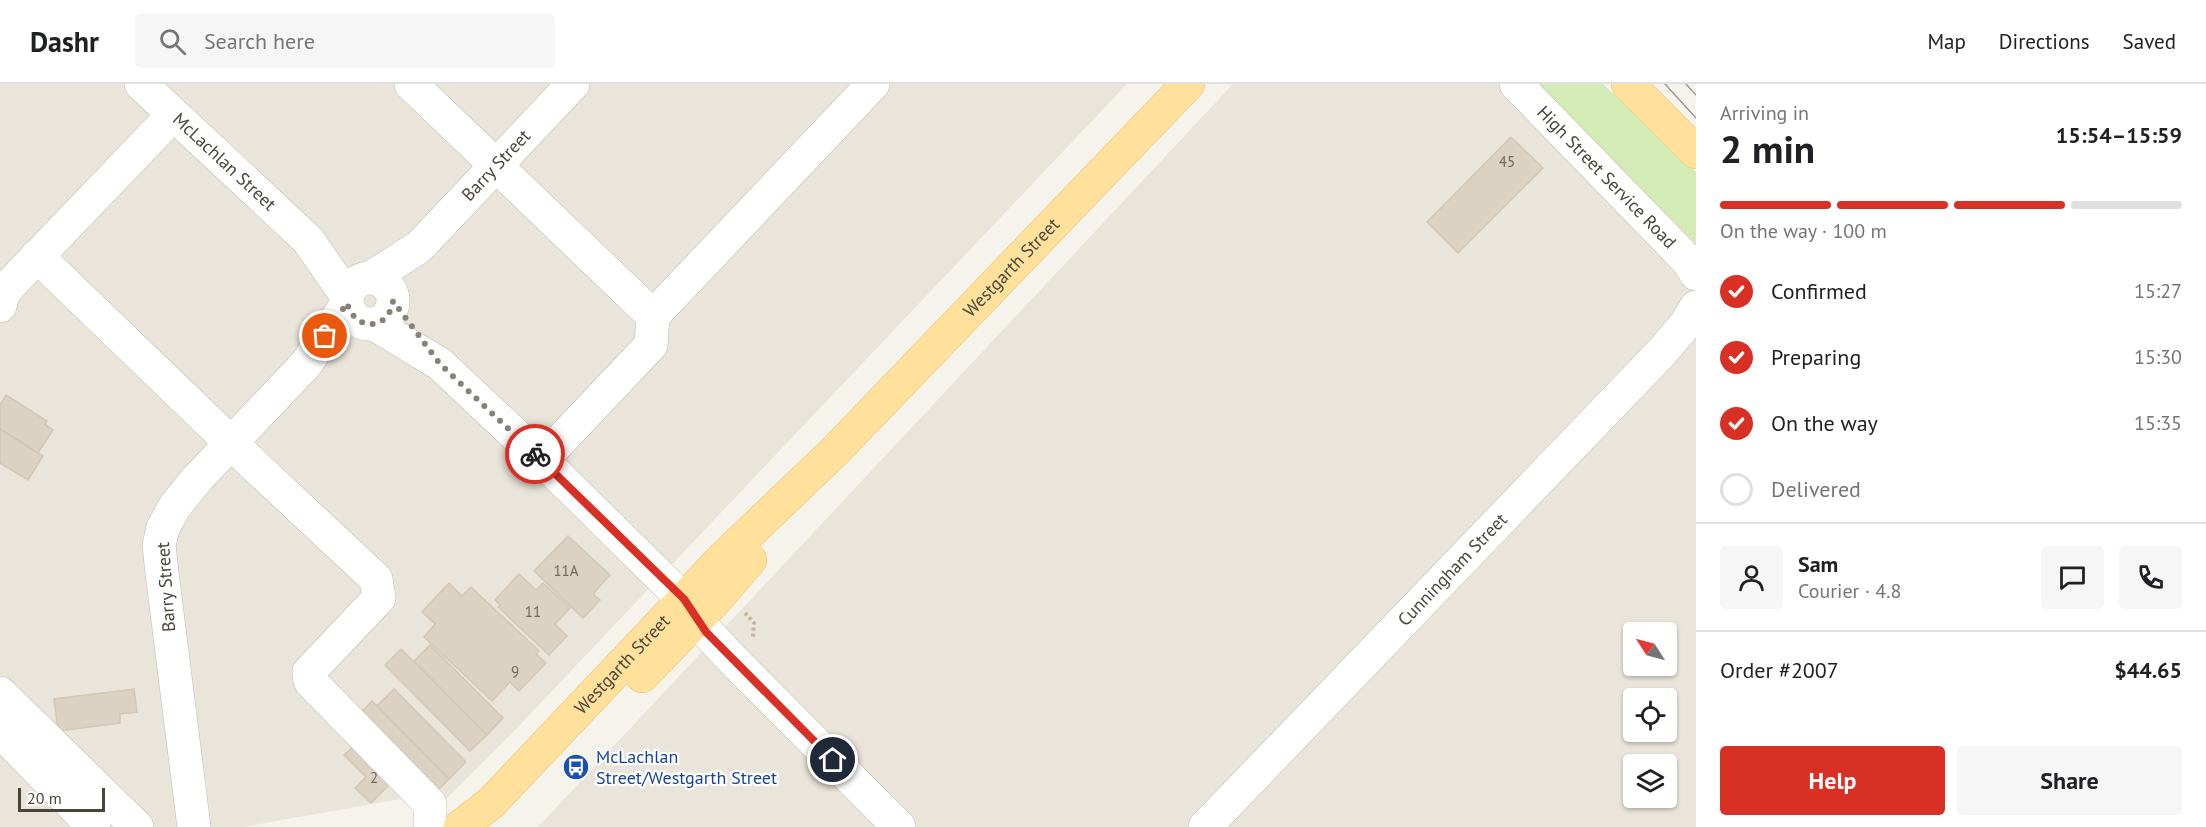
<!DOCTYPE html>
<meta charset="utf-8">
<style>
:root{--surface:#fff;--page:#f6f6f6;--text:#202124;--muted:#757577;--line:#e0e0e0;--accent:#d93025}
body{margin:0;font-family:"PT Sans",sans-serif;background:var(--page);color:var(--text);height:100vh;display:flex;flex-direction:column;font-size:22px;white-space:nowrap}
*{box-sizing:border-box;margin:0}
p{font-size:20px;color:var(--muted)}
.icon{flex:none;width:33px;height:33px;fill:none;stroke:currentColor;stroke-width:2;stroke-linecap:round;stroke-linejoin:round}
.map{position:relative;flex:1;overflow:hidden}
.side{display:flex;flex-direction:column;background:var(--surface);width:510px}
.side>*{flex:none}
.needle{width:39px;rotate:306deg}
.fabs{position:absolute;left:1623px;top:538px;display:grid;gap:12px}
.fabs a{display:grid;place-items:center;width:54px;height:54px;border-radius:6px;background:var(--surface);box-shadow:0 2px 4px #0004;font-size:30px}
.scale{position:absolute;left:18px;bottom:15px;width:87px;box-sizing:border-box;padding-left:6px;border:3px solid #4b4439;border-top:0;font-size:16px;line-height:21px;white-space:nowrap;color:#4b4439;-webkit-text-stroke:4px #fff;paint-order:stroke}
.pin{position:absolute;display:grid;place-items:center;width:51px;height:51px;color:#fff;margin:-26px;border:3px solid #fff;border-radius:50%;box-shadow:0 2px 6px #0007}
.courier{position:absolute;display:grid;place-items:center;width:60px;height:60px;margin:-30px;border:4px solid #d93025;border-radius:50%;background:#fff;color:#222;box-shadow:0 2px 8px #0007}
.summary em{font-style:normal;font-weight:800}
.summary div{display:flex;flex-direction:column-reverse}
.summary{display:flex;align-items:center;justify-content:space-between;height:102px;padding:0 24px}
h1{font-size:39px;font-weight:800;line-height:45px}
.bar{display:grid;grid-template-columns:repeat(4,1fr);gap:9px 6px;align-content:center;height:72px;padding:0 24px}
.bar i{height:8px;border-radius:4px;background:var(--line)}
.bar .active{background:var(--accent)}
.bar p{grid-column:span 4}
.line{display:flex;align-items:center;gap:15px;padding:0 24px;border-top:2px solid var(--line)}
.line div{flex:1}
.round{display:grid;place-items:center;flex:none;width:63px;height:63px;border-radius:6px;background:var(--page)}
ol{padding:0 24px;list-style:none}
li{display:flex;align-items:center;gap:18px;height:66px}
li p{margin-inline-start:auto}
li .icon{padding:6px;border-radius:50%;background:var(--accent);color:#fff;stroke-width:4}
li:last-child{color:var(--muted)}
li i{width:33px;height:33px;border:3px solid var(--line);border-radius:50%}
.cta{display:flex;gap:12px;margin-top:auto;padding:12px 24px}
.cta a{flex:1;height:69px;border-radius:6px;background:var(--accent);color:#fff;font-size:24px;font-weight:800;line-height:69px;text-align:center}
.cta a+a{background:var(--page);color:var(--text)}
header{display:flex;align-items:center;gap:36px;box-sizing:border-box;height:84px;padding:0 30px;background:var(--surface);border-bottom:2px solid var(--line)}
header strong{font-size:28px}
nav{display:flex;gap:33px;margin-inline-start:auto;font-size:21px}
.search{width:420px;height:54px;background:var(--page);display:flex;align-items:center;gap:15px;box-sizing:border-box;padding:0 21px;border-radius:6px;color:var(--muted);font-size:22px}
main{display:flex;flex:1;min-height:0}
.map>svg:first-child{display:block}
</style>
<header>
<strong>Dashr</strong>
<div class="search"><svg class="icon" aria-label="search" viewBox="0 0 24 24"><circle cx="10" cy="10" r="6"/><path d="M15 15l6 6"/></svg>Search here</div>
<nav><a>Map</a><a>Directions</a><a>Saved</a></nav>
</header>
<main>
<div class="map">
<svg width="1696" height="743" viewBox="0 0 1696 743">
<rect width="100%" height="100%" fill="#f6f3ec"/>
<g fill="#eae5da" fill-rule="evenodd">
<path d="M0,0H1127L515,646L442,719L417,712L243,743H0Z"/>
<path d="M1233,0H1533L1696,159V743H538ZM1634,549H1666V582H1634ZM1634,615H1666V648H1634ZM1634,681H1666V714H1634Z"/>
</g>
<path fill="#d3ebb4" d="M1533,0H1603L1696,88V159Z"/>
<g fill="#dcd2c3" stroke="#d4c7b3" stroke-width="1.5">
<path d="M1511,53L1543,84L1458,169L1427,138Z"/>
<path d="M6,311L47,337L45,340L53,346L38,369L0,345V321Z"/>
<path d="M0,345L43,372L28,396L0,379Z"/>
<path d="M568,452L610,491L593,510L600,516L583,534L534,487Z"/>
<path d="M519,490L536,506L543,499L570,524L555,540L567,552L549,571L498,523L500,521L495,516Z"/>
<path d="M449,499L462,512L471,503L539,567L536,570L546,579L519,607L510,598L492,617L424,553L435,540L422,528Z"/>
<path d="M430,561L503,634L487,651L414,577Z"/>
<path d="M401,565L487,651L470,667L385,581Z"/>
<path d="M134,605L137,628L120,630V639L58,647L54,615Z"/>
<path d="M394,605L466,678L449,695L377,622Z"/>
<path d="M372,617L449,695L433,711L356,634Z"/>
<path d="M361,655L398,692L371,719L355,704L366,693L344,671Z"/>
</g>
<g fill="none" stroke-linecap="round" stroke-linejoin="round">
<defs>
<g id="minor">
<path id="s1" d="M141,0L308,156L347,212"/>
<path d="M411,0L653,232"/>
<path id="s2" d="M1516,0L1688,177L1696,190"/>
<path d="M37,172L254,381L376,495L379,514L309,588L310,597L430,720V743"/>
<path id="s3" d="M372,193L419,163L573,0"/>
<circle cx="370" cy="217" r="23"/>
<path d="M0,222L3,211L8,203L173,31"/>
<path d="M374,240L440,280L542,376L683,515"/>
<path d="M542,376L651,261L653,232L873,0"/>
<path d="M696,536L729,572L899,743"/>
<path d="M0,609L137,743"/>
<path d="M0,647L94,743"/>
<path d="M194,743L162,489L159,461L163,444L175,422L197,395L306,280L347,220"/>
<path id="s4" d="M1205,743L1661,269L1685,241L1696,223"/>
</g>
<g id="major">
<path d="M1628,0L1696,68"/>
<path d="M642,592L712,520L750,476"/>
<path id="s5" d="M460,743L491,719L724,473L834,368L1188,0"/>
</g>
</defs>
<use href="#minor" stroke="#c2bbad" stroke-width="34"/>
<use href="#major" stroke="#e9c067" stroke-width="34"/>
<path stroke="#c5b79e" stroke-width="4" stroke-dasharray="3 3" stroke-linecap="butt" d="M745,529L754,539L753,554"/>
<use href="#minor" stroke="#fff" stroke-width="33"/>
<use href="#major" stroke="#ffe19c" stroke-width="33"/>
<g stroke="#9a9a9a" stroke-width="1.5">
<path d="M1665,0L1696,34"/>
<path d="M1686,0L1696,11"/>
</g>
</g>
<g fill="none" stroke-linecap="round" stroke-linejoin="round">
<path stroke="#878178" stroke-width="6" stroke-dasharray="0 10.8" d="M325,252L347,219C355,248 389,247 393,217L440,280L535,370"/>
<path stroke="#d93025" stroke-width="8" d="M535,370L684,515L706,548L833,676"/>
</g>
<defs>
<symbol id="bus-disc" viewBox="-11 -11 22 22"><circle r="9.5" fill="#1a4fb4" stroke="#fff"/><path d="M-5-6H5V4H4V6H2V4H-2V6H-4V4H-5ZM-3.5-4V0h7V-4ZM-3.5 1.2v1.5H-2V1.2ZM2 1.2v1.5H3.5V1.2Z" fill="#fff"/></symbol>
</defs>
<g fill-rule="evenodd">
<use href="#bus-disc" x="561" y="668" width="30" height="30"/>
</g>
<g text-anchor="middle" stroke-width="4.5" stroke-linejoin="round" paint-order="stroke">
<g font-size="15" fill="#6f685c">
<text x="1507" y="83">45</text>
<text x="566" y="492">11A</text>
<text x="533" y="533">11</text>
<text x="515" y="593">9</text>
<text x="374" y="699">2</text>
</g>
<g font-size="18" fill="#4b4439" stroke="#fff">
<text dy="6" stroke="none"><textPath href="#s1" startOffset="114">McLachlan Street</textPath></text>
<text dy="6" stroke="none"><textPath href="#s3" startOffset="168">Barry Street</textPath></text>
<text dy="6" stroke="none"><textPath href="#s2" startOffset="130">High Street Service Road</textPath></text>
<text dy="6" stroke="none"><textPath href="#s5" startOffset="786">Westgarth Street</textPath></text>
<text dy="6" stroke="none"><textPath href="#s4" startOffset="357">Cunningham Street</textPath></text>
<text transform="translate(166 503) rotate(-94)" y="6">Barry Street</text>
<text dy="6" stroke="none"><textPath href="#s5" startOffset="230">Westgarth Street</textPath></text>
</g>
<g font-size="18" fill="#164399" stroke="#fff" text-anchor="start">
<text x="596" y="679">McLachlan<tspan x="596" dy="21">Street/Westgarth Street</tspan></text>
</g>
</g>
</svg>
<div class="fabs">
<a><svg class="needle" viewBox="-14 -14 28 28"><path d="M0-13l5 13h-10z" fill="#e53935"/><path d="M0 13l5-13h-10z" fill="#757577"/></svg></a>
<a><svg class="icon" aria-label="locate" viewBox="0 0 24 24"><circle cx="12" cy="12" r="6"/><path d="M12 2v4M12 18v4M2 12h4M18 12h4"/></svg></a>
<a><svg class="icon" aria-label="layers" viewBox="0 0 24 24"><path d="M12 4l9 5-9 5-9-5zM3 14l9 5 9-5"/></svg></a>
</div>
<div class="scale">20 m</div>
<div class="pin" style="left:325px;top:252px;background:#ea580c"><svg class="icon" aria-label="bag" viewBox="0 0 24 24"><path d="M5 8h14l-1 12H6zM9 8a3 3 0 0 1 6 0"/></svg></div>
<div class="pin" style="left:833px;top:676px;background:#1f2937"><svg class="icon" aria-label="home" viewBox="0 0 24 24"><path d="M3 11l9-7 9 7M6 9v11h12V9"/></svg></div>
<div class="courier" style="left:535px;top:370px"><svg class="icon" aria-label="bike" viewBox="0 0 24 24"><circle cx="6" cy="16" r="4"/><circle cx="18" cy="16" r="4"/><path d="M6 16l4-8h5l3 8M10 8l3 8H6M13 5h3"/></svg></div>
</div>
<section class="side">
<div class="summary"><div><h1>2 min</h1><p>Arriving in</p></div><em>15:54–15:59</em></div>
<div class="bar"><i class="active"></i><i class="active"></i><i class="active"></i><i></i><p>On the way · 100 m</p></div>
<ol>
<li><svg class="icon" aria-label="check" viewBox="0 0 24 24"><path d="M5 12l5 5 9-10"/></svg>Confirmed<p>15:27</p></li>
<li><svg class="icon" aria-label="check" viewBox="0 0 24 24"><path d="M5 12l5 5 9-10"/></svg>Preparing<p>15:30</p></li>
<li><svg class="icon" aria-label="check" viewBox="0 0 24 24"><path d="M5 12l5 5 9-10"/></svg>On the way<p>15:35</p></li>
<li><i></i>Delivered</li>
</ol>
<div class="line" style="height:108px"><a class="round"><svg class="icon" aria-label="person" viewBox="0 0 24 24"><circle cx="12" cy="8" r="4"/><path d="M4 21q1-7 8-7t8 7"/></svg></a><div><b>Sam</b><p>Courier · 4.8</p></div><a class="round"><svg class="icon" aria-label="chat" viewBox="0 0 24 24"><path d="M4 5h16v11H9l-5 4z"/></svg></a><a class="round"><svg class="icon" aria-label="phone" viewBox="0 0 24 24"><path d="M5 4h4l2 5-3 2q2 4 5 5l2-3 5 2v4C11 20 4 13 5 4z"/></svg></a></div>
<div class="line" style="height:78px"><div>Order #2007</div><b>$44.65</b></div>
<div class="cta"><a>Help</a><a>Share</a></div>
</section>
</main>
